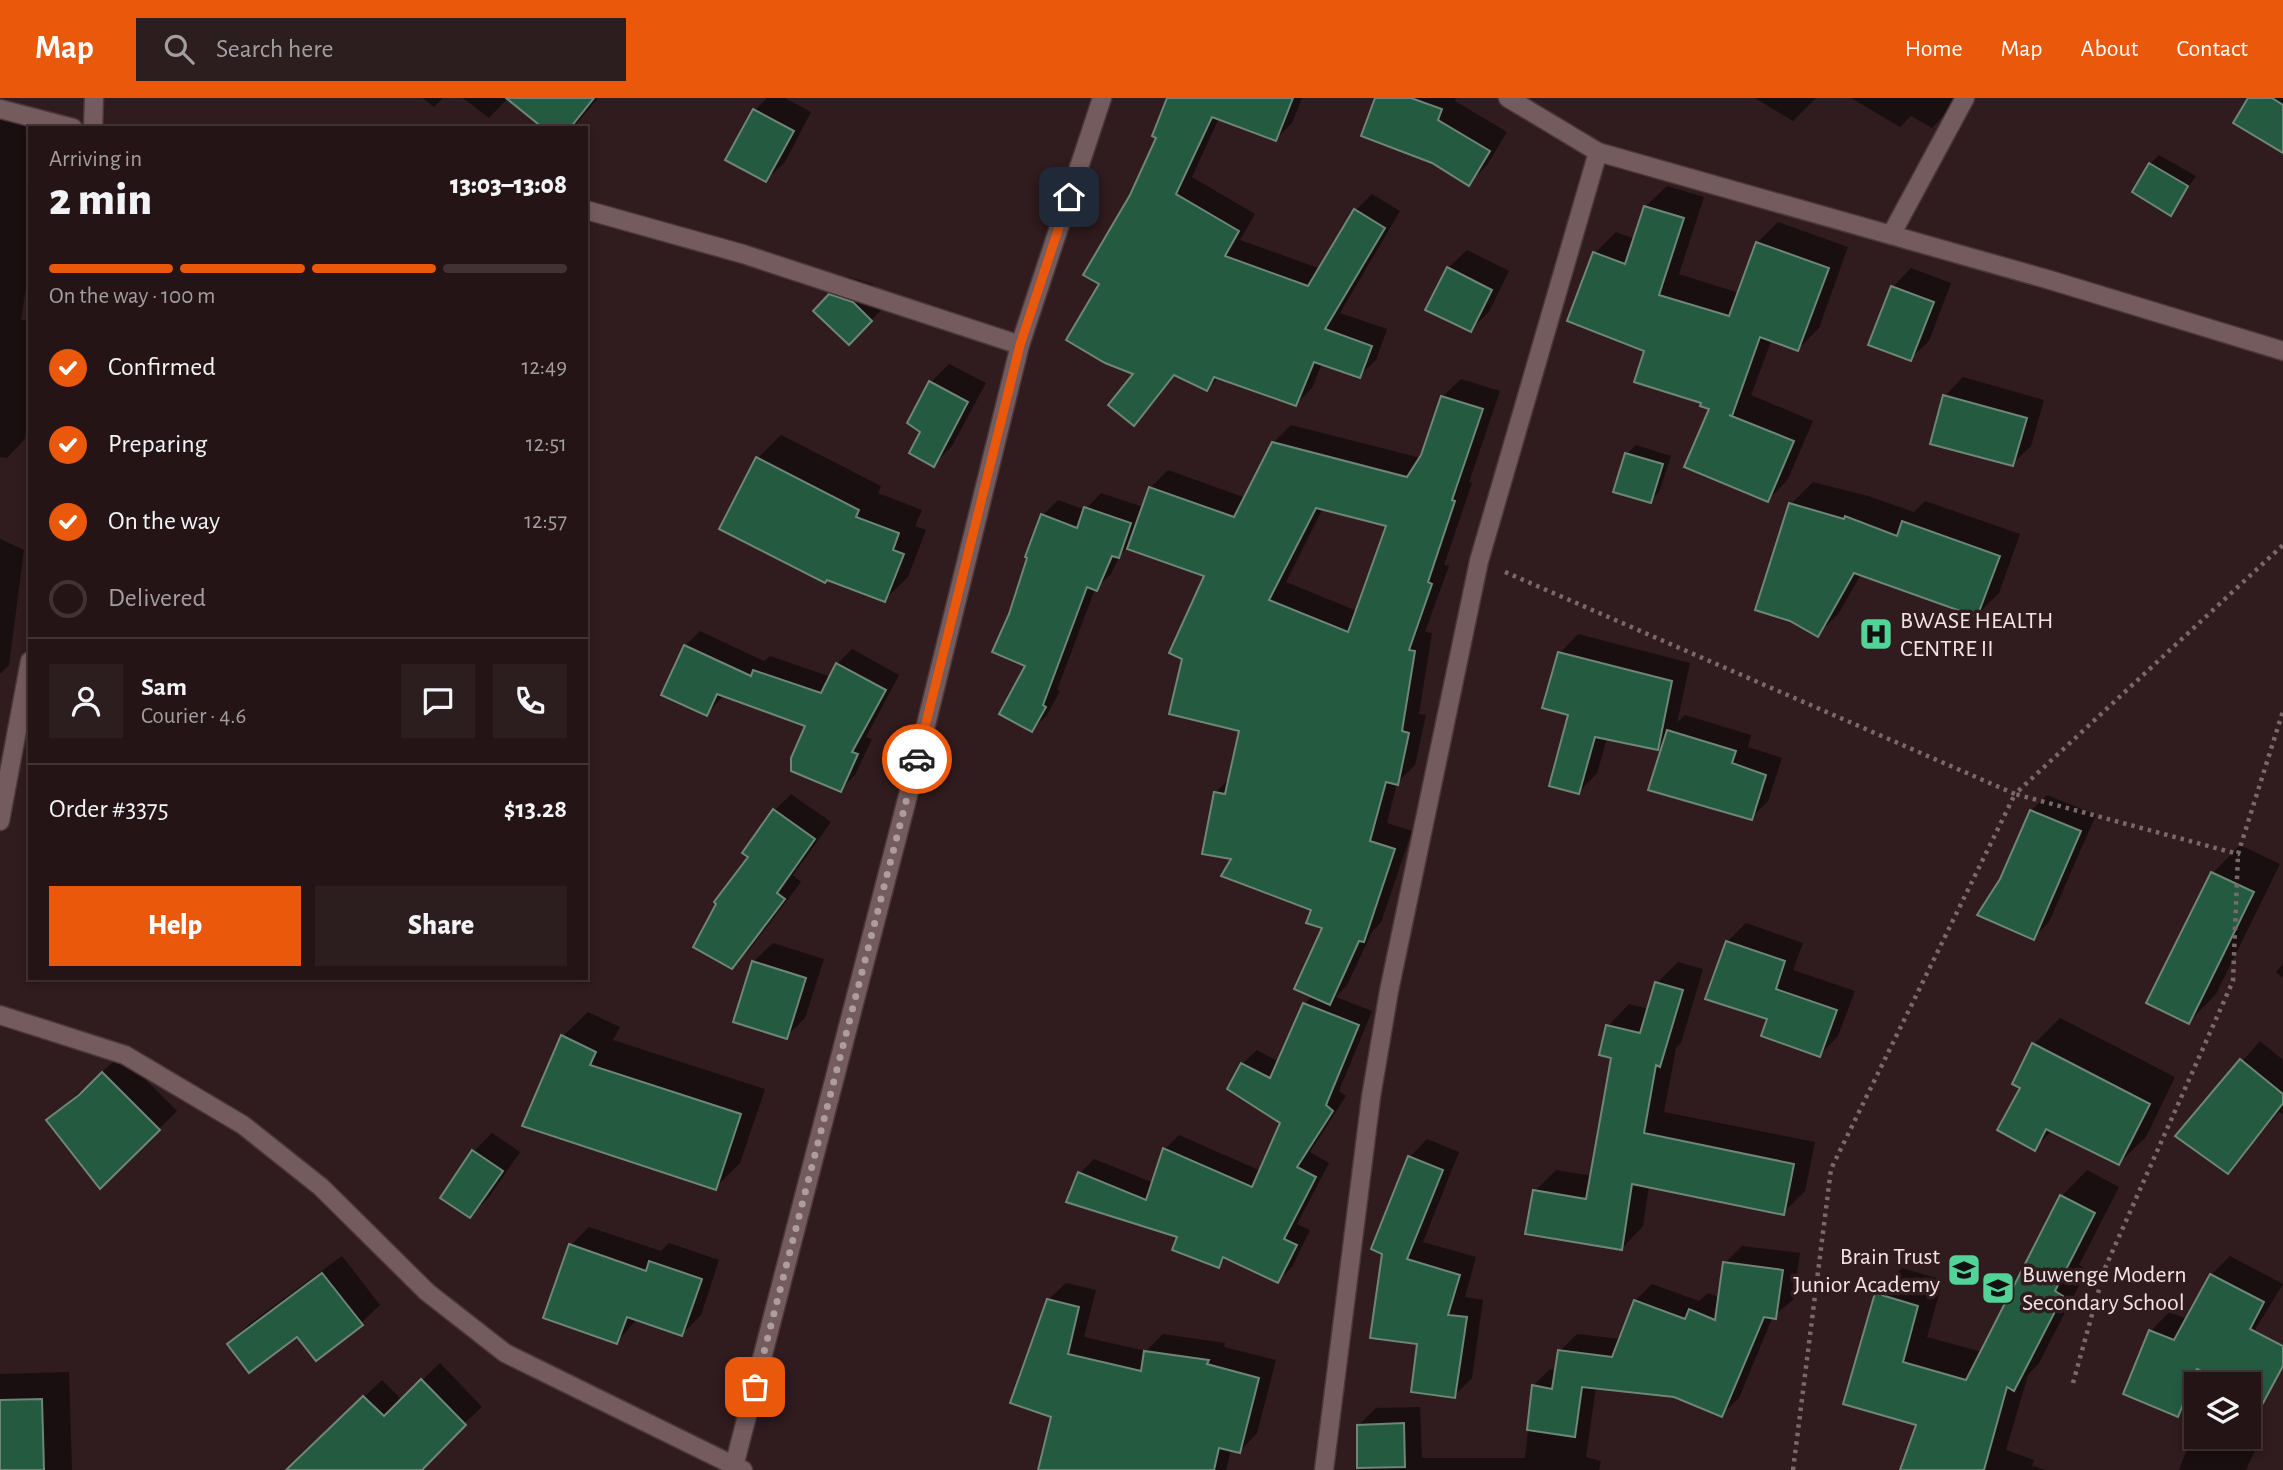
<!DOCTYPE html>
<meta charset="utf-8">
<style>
:root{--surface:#241416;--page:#2c1d1f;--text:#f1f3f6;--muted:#a39ea1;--line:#413335;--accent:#ea580c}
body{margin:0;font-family:"Alegreya Sans",sans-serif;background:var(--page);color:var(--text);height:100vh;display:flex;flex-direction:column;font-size:26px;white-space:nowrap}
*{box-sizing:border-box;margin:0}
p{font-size:23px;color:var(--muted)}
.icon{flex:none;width:38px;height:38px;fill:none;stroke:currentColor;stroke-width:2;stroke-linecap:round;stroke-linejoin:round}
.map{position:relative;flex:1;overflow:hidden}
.drawer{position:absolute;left:28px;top:28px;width:560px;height:854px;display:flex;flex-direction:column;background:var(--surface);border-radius:0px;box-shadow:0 4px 10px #0003,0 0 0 2px var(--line)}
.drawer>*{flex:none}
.controls{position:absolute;left:2184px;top:1274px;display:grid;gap:14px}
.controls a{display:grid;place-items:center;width:77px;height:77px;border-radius:0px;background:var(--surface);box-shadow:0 4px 10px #0003,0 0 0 2px var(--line);font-size:35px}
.pin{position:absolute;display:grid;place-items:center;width:60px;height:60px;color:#fff;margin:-30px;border-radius:14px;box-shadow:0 4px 10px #0006}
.courier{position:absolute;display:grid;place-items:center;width:70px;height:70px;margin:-35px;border:5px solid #ea580c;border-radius:50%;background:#fff;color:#222;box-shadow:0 2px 9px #0007}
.summary em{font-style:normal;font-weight:800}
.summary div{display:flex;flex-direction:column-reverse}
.summary{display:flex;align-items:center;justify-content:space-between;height:119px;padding:0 21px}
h1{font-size:46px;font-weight:800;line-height:52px}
.bar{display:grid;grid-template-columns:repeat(4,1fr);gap:10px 7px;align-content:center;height:84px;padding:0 21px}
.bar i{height:9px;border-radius:5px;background:var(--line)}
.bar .current{background:var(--accent)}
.bar p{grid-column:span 4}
.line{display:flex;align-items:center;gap:18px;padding:0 21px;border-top:2px solid var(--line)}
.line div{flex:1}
.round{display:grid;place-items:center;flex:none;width:74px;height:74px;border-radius:0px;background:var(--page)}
ol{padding:0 21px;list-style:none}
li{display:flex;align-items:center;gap:21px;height:77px}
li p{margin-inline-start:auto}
li .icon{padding:7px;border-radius:50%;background:var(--accent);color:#fff;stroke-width:4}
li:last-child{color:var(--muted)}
li i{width:38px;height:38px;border:4px solid var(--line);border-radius:50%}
.action{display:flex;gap:14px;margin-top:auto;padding:14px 21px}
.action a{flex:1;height:80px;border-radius:0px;background:var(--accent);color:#fff;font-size:28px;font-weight:800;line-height:80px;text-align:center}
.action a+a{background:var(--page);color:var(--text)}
header{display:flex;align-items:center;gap:42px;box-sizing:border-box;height:98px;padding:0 35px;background:var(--accent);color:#fff}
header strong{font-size:33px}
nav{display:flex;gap:38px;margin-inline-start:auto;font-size:24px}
.search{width:490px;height:63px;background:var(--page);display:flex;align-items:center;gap:18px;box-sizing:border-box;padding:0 24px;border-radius:0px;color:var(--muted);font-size:26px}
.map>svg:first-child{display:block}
</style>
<header>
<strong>Map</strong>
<div class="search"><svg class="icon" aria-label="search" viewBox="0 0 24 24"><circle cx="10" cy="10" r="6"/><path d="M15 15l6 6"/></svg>Search here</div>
<nav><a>Home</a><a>Map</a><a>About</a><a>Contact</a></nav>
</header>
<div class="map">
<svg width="2283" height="1372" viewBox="0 0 2283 1372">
<rect width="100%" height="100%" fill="#301b1e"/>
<g fill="#0007" fill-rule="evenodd">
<path d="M423,0H443L434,9Z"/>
<path d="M463,0H508L489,20Z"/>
<path d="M509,0H598L573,30H545Z"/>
<path d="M767,0H785L811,14L785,64L766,82L755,12Z"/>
<path d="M1169,0H1302L1292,25L1276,41L1219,20L1192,79L1255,116L1240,142L1321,171L1355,113L1372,96L1400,113L1340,215L1387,231L1376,262L1359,278L1322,265L1312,290L1296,306L1219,279L1207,291L1176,276L1134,325L1136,275L1101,186L1132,98L1159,39Z"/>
<path d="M1377,0H1456L1455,3L1507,34L1487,67L1469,85Z"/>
<path d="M1755,0H1816L1793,23Z"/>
<path d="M1851,0H1960L1932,30L1911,18L1900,29Z"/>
<path d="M2250,0H2283V53Z"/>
<path d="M0,3L48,13L44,30H30V75L25,95L30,96V166L21,222H30V292L25,341L7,360L0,359Z"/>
<path d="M2159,57L2196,78L2170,115L2150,66Z"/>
<path d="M1667,88L1704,99L1679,176L1739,195L1757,145L1778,124L1848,149L1819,230L1798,251L1772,241L1751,297L1813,323L1788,381L1768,402L1711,310L1646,252L1595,155L1616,134L1635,141L1646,108Z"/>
<path d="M1467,152L1509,173L1489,214L1470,232L1448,170Z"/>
<path d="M1911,170L1951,185L1929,243L1910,261L1871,246L1893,189Z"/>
<path d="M849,179L872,186L890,203L849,245L816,213Z"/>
<path d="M949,266L986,285L952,348L933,367L931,284Z"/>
<path d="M1963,279L2044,302L2031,348L2012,366L1945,298Z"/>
<path d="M1461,281L1500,293L1469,384L1472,385L1444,467L1449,468L1425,534L1432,535L1419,616L1426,617L1415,667L1397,685L1387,725L1412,733L1381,824L1372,834L1347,887L1336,899L1372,913L1339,993L1346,998L1310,1054L1329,1065L1297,1126L1310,1132L1292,1169L1278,1183L1227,1159L1219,1167L1080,1075L1094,1061L1154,1085L1165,1051L1179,1037L1261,1073L1282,1024L1242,966L1257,952L1279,964L1304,906L1313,898L1325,829L1313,811L1234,760L1215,695L1230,680L1241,631L1206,477L1127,449L1120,457L1111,476L1095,491L1057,592L1060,593L1047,617L1032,632L1028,567L1011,517L1043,417L1058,402L1085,412L1101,395L1143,409L1150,390L1168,372L1246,400L1273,345L1291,327L1421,360L1443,298ZM1323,410L1388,427L1357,513L1286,484Z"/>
<path d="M781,337L881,388L878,395L922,412L915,428L926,432L908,479L884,502L758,360Z"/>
<path d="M1636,347L1671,358L1659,394L1650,403L1627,356Z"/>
<path d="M1813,384L1868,398L1914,414L1925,403L2020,436L1999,495L1977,517L1861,476L1839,515L1817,537L1791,406Z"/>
<path d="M0,441L24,452L9,567L0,576Z"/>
<path d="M700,533L764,563L770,558L831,579L837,566L852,551L899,577L866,639L872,641L855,677L840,692L807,627L724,597L707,616L685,548Z"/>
<path d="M1578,536L1690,565L1677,625L1685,617L1751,637L1748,649L1782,660L1768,703L1751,720L1667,640L1657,650L1607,640L1597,675L1579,694L1560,555Z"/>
<path d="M791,696L831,724L793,777L801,784L749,852L731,869L751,759L774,713Z"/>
<path d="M2047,697L2096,717L2049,824L2033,840L2001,782L2031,713Z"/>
<path d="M2240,747L2280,766L2216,896L2189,924L2213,775Z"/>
<path d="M1746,825L1803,845L1793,872L1855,893L1838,938L1820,957L1769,920L1727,844Z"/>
<path d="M773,845L824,861L805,920L786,939L735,922L754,863Z"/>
<path d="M1678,864L1703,871L1681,945L1676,950L1664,1014L1815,1044L1805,1093L1783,1115L1649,1088L1643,1128L1622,1150L1535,1093L1556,1072L1592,1078L1613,959L1608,928L1629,906L1649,911L1657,885Z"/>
<path d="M2283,865V880L2276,874Z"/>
<path d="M588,914L620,929L613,942L765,991L740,1065L715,1090L524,1026L563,938Z"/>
<path d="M2060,920L2175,979L2146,1039L2119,1065L2052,1033L2034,1050L2023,989L2034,946Z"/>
<path d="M2260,943L2283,962V1016L2279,1014L2228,1073L2178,1038Z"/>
<path d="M121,957L177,1013L100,1089L48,1022Z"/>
<path d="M492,1035L520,1054L489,1099L470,1118L474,1053Z"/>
<path d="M1427,1041L1459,1054L1423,1144L1476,1159L1465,1199L1483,1202L1472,1280L1454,1298L1419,1245L1372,1239L1410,1059Z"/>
<path d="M2087,1072L2119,1089L2079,1167L2087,1172L2039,1265L2028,1277L2006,1352L2034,1362L2032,1368L2045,1372H1902L1919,1326L1876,1196L1902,1170L1943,1182L1927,1239L1982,1254L2062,1098Z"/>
<path d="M589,1129L661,1153L669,1145L719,1162L701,1217L682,1236L637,1221L617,1244L571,1147Z"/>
<path d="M1742,1148L1800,1155L1793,1202L1773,1218L1739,1300L1721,1317L1674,1297L1596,1289L1586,1359L1601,1363L1599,1372H1359V1327L1376,1310L1420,1309L1422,1360H1525L1533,1288L1550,1271L1557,1272L1560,1253L1577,1236L1621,1241L1635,1203L1652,1186L1699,1203L1708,1195L1720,1200L1725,1165Z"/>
<path d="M342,1158L380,1207L361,1225L229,1246L248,1227Z"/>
<path d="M2230,1158L2283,1186L2237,1261L2206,1274L2201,1286H2196V1298L2178,1317L2125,1295L2151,1233L2169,1214L2187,1221L2211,1177Z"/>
<path d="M1066,1185L1096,1192L1084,1239L1146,1253L1163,1236L1225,1245L1224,1249L1276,1262L1257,1335L1240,1353L1231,1351L1226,1372H1040L1053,1318L1048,1202Z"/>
<path d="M440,1265L482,1309L413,1372H350L320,1341L382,1282L402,1302Z"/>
<path d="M69,1274L72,1372H0V1276Z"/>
<path d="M2249,1333L2261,1339L2246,1372H2179L2190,1343L2196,1336L2249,1339Z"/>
</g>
<g fill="#245a40" stroke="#6e8678" stroke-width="2" fill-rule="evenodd">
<path d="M506,0H594L570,30H543Z"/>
<path d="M1167,0H1293L1276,43L1212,19L1176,96L1239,133L1225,158L1308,188L1354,111L1385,130L1325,231L1372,248L1360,280L1314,264L1296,308L1214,279L1207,293L1174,277L1134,328L1108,307L1133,276L1105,265L1066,242L1099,186L1083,177L1130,97L1156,40L1152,38Z"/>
<path d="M1375,0H1411L1442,11L1438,22L1490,53L1469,88L1432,65L1361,38Z"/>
<path d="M2248,0H2272L2283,7V55L2233,25Z"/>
<path d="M753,11L794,33L766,84L725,62Z"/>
<path d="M2149,65L2188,88L2171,118L2132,94Z"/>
<path d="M1644,108L1684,120L1659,197L1729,218L1756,144L1829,170L1798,253L1760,239L1732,318L1729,317L1794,343L1768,404L1684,369L1709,311L1700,308L1701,305L1634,284L1644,253L1567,223L1593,154L1625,166Z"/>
<path d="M1447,169L1492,192L1471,234L1425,212Z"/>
<path d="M1891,188L1934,204L1911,263L1868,247Z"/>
<path d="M829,196L853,204L872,223L849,247L813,213Z"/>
<path d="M929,283L968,304L934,369L909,355L920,334L907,325Z"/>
<path d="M1943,297L2027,320L2013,368L1930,346Z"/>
<path d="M1441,298L1483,311L1452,402L1455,403L1428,484L1432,486L1409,552L1415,553L1402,633L1409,635L1398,687L1386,684L1370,743L1395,751L1364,844L1359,843L1330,907L1294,891L1322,830L1306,825L1311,812L1221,778L1231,761L1202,756L1214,694L1225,696L1239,633L1169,616L1182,561L1169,555L1204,478L1127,451L1149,389L1234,419L1272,344L1407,379L1421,357ZM1316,410L1386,428L1348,534L1269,502Z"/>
<path d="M1625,355L1663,366L1651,405L1613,394Z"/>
<path d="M756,359L859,412L856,419L899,435L893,452L904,456L885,504L827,482L825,485L719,431Z"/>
<path d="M1789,405L1844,421L1845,418L1897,438L1902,423L2000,458L1977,519L1854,475L1818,539L1790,523L1755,512Z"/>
<path d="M1084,409L1131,425L1119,460L1112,458L1097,493L1087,489L1043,607L1046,609L1032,634L999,616L1025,568L992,554L1009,516L1027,460L1025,459L1041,416L1077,430Z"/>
<path d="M684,547L751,578L753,572L821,595L836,565L886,592L852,654L858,656L841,694L791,673V660L805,628L717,596L707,618L661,597Z"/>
<path d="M1558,554L1672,583L1658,652L1595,639L1579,696L1549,688L1568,617L1542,610Z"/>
<path d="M1667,632L1736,653L1732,665L1766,677L1752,722L1648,692Z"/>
<path d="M773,711L815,741L777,795L785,801L732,871L693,849L716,806L714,804L748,759L742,755Z"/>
<path d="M2030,712L2081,733L2034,842L1977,817L2000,781Z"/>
<path d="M2211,774L2254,794L2189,926L2146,905Z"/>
<path d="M1726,843L1785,863L1776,891L1837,912L1820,959L1761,938L1767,921L1705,901Z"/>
<path d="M752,863L806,880L787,941L733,924Z"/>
<path d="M1655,884L1683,892L1660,969L1656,967L1644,1035L1794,1066L1784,1117L1632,1086L1622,1152L1525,1136L1533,1092L1586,1101L1611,960L1599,957L1606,927L1640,935Z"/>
<path d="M1303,905L1359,927L1326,1007L1333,1013L1297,1069L1316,1079L1284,1141L1297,1147L1278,1185L1223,1159L1219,1170L1172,1152L1177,1139L1066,1104L1078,1074L1146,1102L1163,1050L1252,1089L1280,1025L1227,991L1241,965L1270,980Z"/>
<path d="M561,937L596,954L590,967L741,1016L716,1092L522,1028Z"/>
<path d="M2032,945L2150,1006L2119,1067L2046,1031L2035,1053L1997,1032L2020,990L2012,986Z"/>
<path d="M2240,961L2283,996V1005L2228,1076L2175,1038Z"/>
<path d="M102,974L160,1032L100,1091L46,1022L79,997Z"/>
<path d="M472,1052L503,1073L470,1120L440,1100Z"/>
<path d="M1408,1058L1443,1072L1407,1161L1460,1177L1448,1217L1467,1219L1455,1300L1411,1294L1417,1246L1370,1240L1382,1156L1371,1151Z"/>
<path d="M2060,1097L2095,1115L2055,1193L2063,1198L2014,1293L2007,1289L1984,1372H1900L1916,1327L1843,1306L1875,1195L1918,1208L1903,1264L1966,1282Z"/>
<path d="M569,1146L646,1173L649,1163L702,1181L682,1238L627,1219L617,1246L543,1220Z"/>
<path d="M1723,1164L1783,1172L1776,1221L1764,1219L1722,1319L1674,1299L1582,1289L1575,1339L1527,1332L1532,1287L1552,1291L1558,1252L1612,1259L1634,1202L1685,1221L1689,1211L1715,1222Z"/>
<path d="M322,1175L363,1227L316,1263L297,1239L249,1275L227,1246Z"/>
<path d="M2210,1176L2264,1204L2250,1231L2283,1248V1268L2263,1305L2249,1297V1286H2227L2197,1271L2178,1319L2123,1296L2149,1232L2174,1242Z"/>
<path d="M1047,1201L1079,1209L1068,1256L1141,1273L1144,1253L1209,1262L1207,1266L1259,1280L1240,1355L1219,1350L1214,1372H1038L1051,1319L1010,1305Z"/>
<path d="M421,1281L466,1327L422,1372H286L363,1298L384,1318Z"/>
<path d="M42,1301L44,1372H0V1302Z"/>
<path d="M1404,1325L1405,1369L1357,1370V1327Z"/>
</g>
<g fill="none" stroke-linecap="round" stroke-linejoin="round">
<defs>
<g id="minor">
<path d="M1508,0L1598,54L2050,182L2283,253"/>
<path d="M0,11L73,30"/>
<path d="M93,30L94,0"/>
<path d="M586,112L743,156L1020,247"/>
<path d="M1891,137L1965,0"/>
<path d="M0,723L30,563"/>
<path d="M0,917L125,957L243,1027L321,1089L427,1194L505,1255L743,1372"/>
<path d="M733,1372L919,655L1020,247L1102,0"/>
<path d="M1324,1372L1371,999L1389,893L1479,463L1598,54"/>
</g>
</defs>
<use href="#minor" stroke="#4b373a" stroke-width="21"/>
<g stroke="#7b686b" stroke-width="4.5" stroke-dasharray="3.5 5" stroke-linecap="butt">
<path d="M1505,474L2015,696L2283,447"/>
<path d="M2073,1285L2105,1170L2233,883L2238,756"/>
<path d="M1793,1372L1831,1071L2015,696L2238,756L2283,613"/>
</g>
<use href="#minor" stroke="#745b5e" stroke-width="18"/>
</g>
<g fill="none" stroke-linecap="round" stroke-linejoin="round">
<path stroke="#ae9d9f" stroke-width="7" stroke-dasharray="0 12.6" d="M755,1289L917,661"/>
<path stroke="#ea580c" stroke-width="9" d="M917,661L1020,247L1069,99"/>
</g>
<defs>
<symbol id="hospital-square" viewBox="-11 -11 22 22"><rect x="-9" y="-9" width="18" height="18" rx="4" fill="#52d397" stroke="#301b1e"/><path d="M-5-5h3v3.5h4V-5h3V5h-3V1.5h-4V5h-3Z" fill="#111"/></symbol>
<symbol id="school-square" viewBox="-11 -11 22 22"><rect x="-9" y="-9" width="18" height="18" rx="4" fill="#52d397" stroke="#301b1e"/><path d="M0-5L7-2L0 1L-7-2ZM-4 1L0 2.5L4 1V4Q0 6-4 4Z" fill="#111"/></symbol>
</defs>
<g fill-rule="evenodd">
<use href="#hospital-square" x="1857" y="517" width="38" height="38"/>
<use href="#school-square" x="1945" y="1153" width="38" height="38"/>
<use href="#school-square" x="1979" y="1171" width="38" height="38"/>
</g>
<g text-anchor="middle" stroke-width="7" stroke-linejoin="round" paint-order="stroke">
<g font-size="24" fill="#f2e3e4" stroke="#301b1e" text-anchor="start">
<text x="1900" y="530">BWASE HEALTH<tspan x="1900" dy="28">CENTRE II</tspan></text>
<text x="1940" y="1166" text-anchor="end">Brain Trust<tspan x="1940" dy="28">Junior Academy</tspan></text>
<text x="2022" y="1184">Buwenge Modern<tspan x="2022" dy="28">Secondary School</tspan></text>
</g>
</g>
</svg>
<div class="controls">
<a><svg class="icon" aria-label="layers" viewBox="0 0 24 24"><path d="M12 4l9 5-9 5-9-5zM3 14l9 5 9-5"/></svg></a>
</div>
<div class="pin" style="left:755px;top:1289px;background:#ea580c"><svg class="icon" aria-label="bag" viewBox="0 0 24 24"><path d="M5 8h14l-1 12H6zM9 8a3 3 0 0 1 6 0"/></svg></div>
<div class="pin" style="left:1069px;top:99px;background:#1f2937"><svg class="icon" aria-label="home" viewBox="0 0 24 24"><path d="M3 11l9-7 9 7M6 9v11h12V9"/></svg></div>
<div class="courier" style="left:917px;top:661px"><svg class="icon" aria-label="car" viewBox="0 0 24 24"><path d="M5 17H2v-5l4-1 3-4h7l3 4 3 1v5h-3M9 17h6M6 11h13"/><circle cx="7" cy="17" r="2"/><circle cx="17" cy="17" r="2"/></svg></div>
<section class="drawer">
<div class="summary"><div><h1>2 min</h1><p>Arriving in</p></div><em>13:03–13:08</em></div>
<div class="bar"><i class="current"></i><i class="current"></i><i class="current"></i><i></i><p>On the way · 100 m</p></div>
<ol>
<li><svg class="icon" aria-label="check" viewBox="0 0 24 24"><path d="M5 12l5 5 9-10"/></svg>Confirmed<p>12:49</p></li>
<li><svg class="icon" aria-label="check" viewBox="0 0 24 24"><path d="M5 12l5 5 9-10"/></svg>Preparing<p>12:51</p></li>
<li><svg class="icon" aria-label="check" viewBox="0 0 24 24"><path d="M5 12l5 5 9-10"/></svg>On the way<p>12:57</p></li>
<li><i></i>Delivered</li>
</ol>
<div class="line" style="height:126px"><a class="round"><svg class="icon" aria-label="person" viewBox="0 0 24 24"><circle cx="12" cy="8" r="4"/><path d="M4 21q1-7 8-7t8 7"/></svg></a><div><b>Sam</b><p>Courier · 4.6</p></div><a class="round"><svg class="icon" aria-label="chat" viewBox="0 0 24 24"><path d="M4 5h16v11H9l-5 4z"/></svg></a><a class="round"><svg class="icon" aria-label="phone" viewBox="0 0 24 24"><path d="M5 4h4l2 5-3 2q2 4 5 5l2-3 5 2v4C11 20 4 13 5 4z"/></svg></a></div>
<div class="line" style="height:91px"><div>Order #3375</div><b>$13.28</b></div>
<div class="action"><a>Help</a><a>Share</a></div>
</section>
</div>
